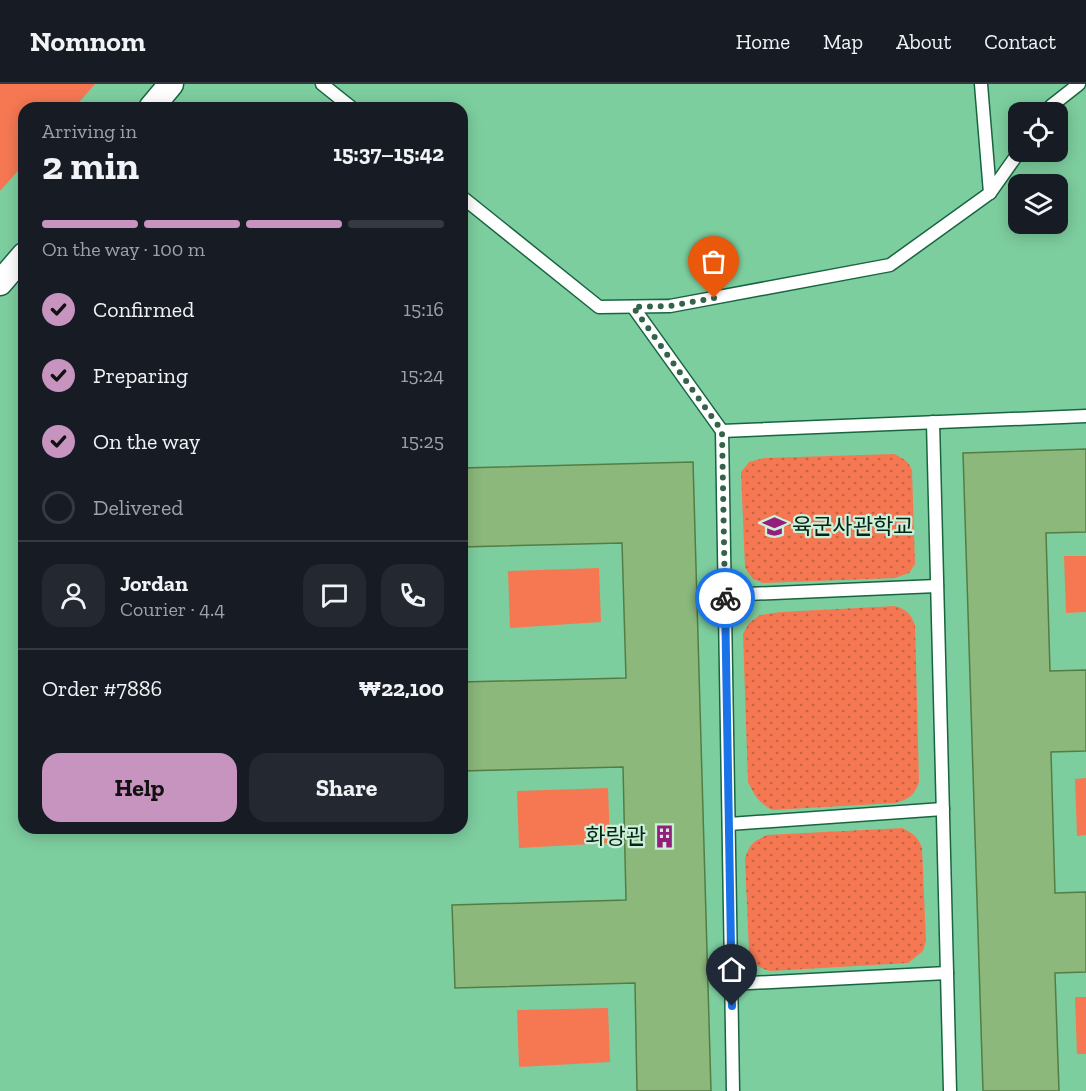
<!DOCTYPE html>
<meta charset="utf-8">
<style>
:root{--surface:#171b24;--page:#242831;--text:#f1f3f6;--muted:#9ea1a6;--line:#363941;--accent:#c793bf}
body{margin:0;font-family:"Zilla Slab","Noto Sans KR",serif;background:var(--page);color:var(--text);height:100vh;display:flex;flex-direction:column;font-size:22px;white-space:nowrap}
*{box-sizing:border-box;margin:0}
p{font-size:20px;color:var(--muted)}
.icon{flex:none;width:33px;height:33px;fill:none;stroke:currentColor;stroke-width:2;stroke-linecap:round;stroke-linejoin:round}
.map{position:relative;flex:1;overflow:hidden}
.drawer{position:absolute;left:18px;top:18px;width:450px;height:732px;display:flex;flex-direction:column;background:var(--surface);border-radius:18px;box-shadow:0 3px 15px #0003}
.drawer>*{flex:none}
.fabs{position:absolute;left:1008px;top:18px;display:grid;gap:12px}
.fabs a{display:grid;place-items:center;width:60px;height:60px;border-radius:12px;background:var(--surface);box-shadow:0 3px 15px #0003;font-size:30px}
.pin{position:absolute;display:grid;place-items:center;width:51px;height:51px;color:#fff;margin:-62px -26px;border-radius:50% 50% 50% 0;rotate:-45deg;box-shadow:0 0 6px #0007}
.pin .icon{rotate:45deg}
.courier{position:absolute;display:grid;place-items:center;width:60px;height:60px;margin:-30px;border:4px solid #1a73e8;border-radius:50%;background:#fff;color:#222;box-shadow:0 2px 8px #0007}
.overview em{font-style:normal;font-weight:700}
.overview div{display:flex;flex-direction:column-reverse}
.overview{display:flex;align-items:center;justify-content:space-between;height:102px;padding:0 24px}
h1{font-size:39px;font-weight:700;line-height:45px}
.bar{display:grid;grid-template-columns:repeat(4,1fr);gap:9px 6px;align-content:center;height:72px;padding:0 24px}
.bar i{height:8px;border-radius:4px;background:var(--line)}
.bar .selected{background:var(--accent)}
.bar p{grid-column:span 4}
.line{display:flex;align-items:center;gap:15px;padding:0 24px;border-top:2px solid var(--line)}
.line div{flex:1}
.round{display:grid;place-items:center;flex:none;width:63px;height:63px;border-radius:18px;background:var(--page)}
ol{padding:0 24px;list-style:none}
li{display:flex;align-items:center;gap:18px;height:66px}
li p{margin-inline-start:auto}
li .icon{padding:6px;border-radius:50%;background:var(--accent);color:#111;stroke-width:4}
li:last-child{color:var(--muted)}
li i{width:33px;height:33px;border:3px solid var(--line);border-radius:50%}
.button{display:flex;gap:12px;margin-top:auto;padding:12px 24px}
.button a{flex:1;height:69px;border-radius:18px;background:var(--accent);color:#111;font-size:24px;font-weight:700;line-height:69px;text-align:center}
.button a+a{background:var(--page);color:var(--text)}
header{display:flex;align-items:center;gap:36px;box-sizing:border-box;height:84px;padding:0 30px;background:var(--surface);border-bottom:2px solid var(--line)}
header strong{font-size:28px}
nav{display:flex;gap:33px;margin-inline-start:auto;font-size:21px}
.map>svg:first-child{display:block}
</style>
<header>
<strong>Nomnom</strong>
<nav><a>Home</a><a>Map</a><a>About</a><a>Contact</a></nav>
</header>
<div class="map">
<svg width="1086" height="1007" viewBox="0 0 1086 1007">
<defs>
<pattern id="grass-dots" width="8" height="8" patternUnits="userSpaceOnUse" patternTransform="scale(1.5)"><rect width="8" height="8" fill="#f57853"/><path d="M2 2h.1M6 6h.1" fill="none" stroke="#c46244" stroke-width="1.8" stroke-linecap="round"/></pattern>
</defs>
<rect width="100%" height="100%" fill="#8fd7ac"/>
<path fill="#7dce9f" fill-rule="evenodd" d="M0,0H1086V1007H0ZM24,24H462V744H24ZM1018,28H1058V68H1018ZM1018,100H1058V140H1018Z"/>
<g fill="url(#grass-dots)">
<path d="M894,370C903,374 908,377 912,386L915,480L909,489L895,494L763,499L753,495L745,484L741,388L749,378L764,374Z"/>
<path d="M895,522C906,525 911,530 915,541L919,698C914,712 910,714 896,719L772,726C758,718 755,712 748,698L743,550L749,539L760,531L781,528Z"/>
<path d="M902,744C913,749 918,753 922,764L926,857L923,867L908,879L770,887C756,883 754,880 749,867L745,775C749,760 754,757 767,751Z"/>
</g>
<g fill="#f57853">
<path d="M0,0H95L74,24H24V80L0,107Z"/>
<path d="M1064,472H1086V528L1066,529Z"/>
<path d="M599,484L601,538L510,544L508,487Z"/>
<path d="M1086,694V751L1077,752L1075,695Z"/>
<path d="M608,704L610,759L519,764L517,707Z"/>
<path d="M1075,913H1086V970H1077Z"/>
<path d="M608,924L610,978L519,983L517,926Z"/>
</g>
<g fill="#8cb87c" stroke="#547d44" stroke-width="1.5">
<path d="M1086,365V448L1046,449L1050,587L1086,586V667L1051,668L1055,809L1086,808V888L1055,889L1059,1007H983L963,369Z"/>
<path d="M693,378L711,1007H637L635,899L455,904L452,821L626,816L623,683L462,687V598L626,594L622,459L462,463V384Z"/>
</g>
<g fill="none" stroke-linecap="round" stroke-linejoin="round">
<defs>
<g id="service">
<path d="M322,0L352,24"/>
<path d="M981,0L990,109"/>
<path d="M1047,28L1051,22L1079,0"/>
<path d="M462,113L599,223L670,222L890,181L990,109L1019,68"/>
<path d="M633,223L722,347L733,1007"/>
<path d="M933,338L950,1007"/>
<path d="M722,347L1086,332"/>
<path d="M725,511L937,502"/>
<path d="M729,740L943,725"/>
<path d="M731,900L947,889"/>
</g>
<g id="minor">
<path d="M151,24L171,0"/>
<path d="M0,199L24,171"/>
</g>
</defs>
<use href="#service" stroke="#186540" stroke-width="15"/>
<use href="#minor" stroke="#186540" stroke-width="27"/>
<use href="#service" stroke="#fff" stroke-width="12"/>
<use href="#minor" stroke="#fff" stroke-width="24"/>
</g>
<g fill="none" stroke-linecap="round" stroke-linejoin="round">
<path stroke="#35634a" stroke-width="6" stroke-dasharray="0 10.8" d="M714,214L670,222L633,223L722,347L725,514"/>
<path stroke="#1a73e8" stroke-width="8" d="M725,514L732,922"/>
</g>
<defs>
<symbol id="university-bare" viewBox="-9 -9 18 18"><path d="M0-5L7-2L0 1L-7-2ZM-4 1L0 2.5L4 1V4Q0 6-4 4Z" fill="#931e7c" stroke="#ccefd9" stroke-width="2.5" paint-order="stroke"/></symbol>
<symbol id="building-bare" viewBox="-9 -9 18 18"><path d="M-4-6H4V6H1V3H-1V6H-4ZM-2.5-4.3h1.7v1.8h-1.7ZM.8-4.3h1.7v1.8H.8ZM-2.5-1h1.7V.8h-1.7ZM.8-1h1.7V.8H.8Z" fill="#931e7c" stroke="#ccefd9" stroke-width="2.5" paint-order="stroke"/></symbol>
</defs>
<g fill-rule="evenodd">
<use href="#university-bare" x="758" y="426" width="33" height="33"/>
<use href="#building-bare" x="648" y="736" width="33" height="33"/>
</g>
<g text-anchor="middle" stroke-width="4.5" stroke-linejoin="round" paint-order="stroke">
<g font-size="22" fill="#052415" stroke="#ccefd9" text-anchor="start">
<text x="792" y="450">육군사관학교</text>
<text x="646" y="760" text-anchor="end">화랑관</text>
</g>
</g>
</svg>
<div class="fabs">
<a><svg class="icon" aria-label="locate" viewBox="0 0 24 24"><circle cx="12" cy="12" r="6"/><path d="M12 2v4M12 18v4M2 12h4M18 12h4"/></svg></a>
<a><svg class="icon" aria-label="layers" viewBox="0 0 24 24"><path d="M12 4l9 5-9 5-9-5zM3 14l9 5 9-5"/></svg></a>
</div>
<div class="pin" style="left:714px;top:214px;background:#ea580c"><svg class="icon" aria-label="bag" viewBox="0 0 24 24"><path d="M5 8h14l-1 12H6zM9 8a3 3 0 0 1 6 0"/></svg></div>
<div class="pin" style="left:732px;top:922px;background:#1f2937"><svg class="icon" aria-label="home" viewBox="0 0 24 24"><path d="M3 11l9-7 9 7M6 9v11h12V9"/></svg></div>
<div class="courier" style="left:725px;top:514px"><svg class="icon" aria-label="bike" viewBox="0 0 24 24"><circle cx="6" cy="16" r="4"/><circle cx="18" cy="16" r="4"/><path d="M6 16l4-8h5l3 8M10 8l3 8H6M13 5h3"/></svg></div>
<section class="drawer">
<div class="overview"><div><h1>2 min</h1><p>Arriving in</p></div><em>15:37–15:42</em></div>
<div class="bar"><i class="selected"></i><i class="selected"></i><i class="selected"></i><i></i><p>On the way · 100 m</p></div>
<ol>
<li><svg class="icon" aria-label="check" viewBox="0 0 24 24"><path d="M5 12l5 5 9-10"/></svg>Confirmed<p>15:16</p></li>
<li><svg class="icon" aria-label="check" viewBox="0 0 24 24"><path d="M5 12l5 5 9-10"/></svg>Preparing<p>15:24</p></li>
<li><svg class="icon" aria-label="check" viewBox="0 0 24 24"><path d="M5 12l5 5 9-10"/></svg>On the way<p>15:25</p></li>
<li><i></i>Delivered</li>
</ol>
<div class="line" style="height:108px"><a class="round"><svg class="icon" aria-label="person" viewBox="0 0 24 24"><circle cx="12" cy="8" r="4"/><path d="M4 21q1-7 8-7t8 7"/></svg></a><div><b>Jordan</b><p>Courier · 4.4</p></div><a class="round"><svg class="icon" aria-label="chat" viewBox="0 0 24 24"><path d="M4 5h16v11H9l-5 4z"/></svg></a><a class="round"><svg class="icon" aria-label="phone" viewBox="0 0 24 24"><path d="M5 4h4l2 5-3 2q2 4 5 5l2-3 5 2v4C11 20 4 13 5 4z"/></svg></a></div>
<div class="line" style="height:78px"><div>Order #7886</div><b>₩22,100</b></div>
<div class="button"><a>Help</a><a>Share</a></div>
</section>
</div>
